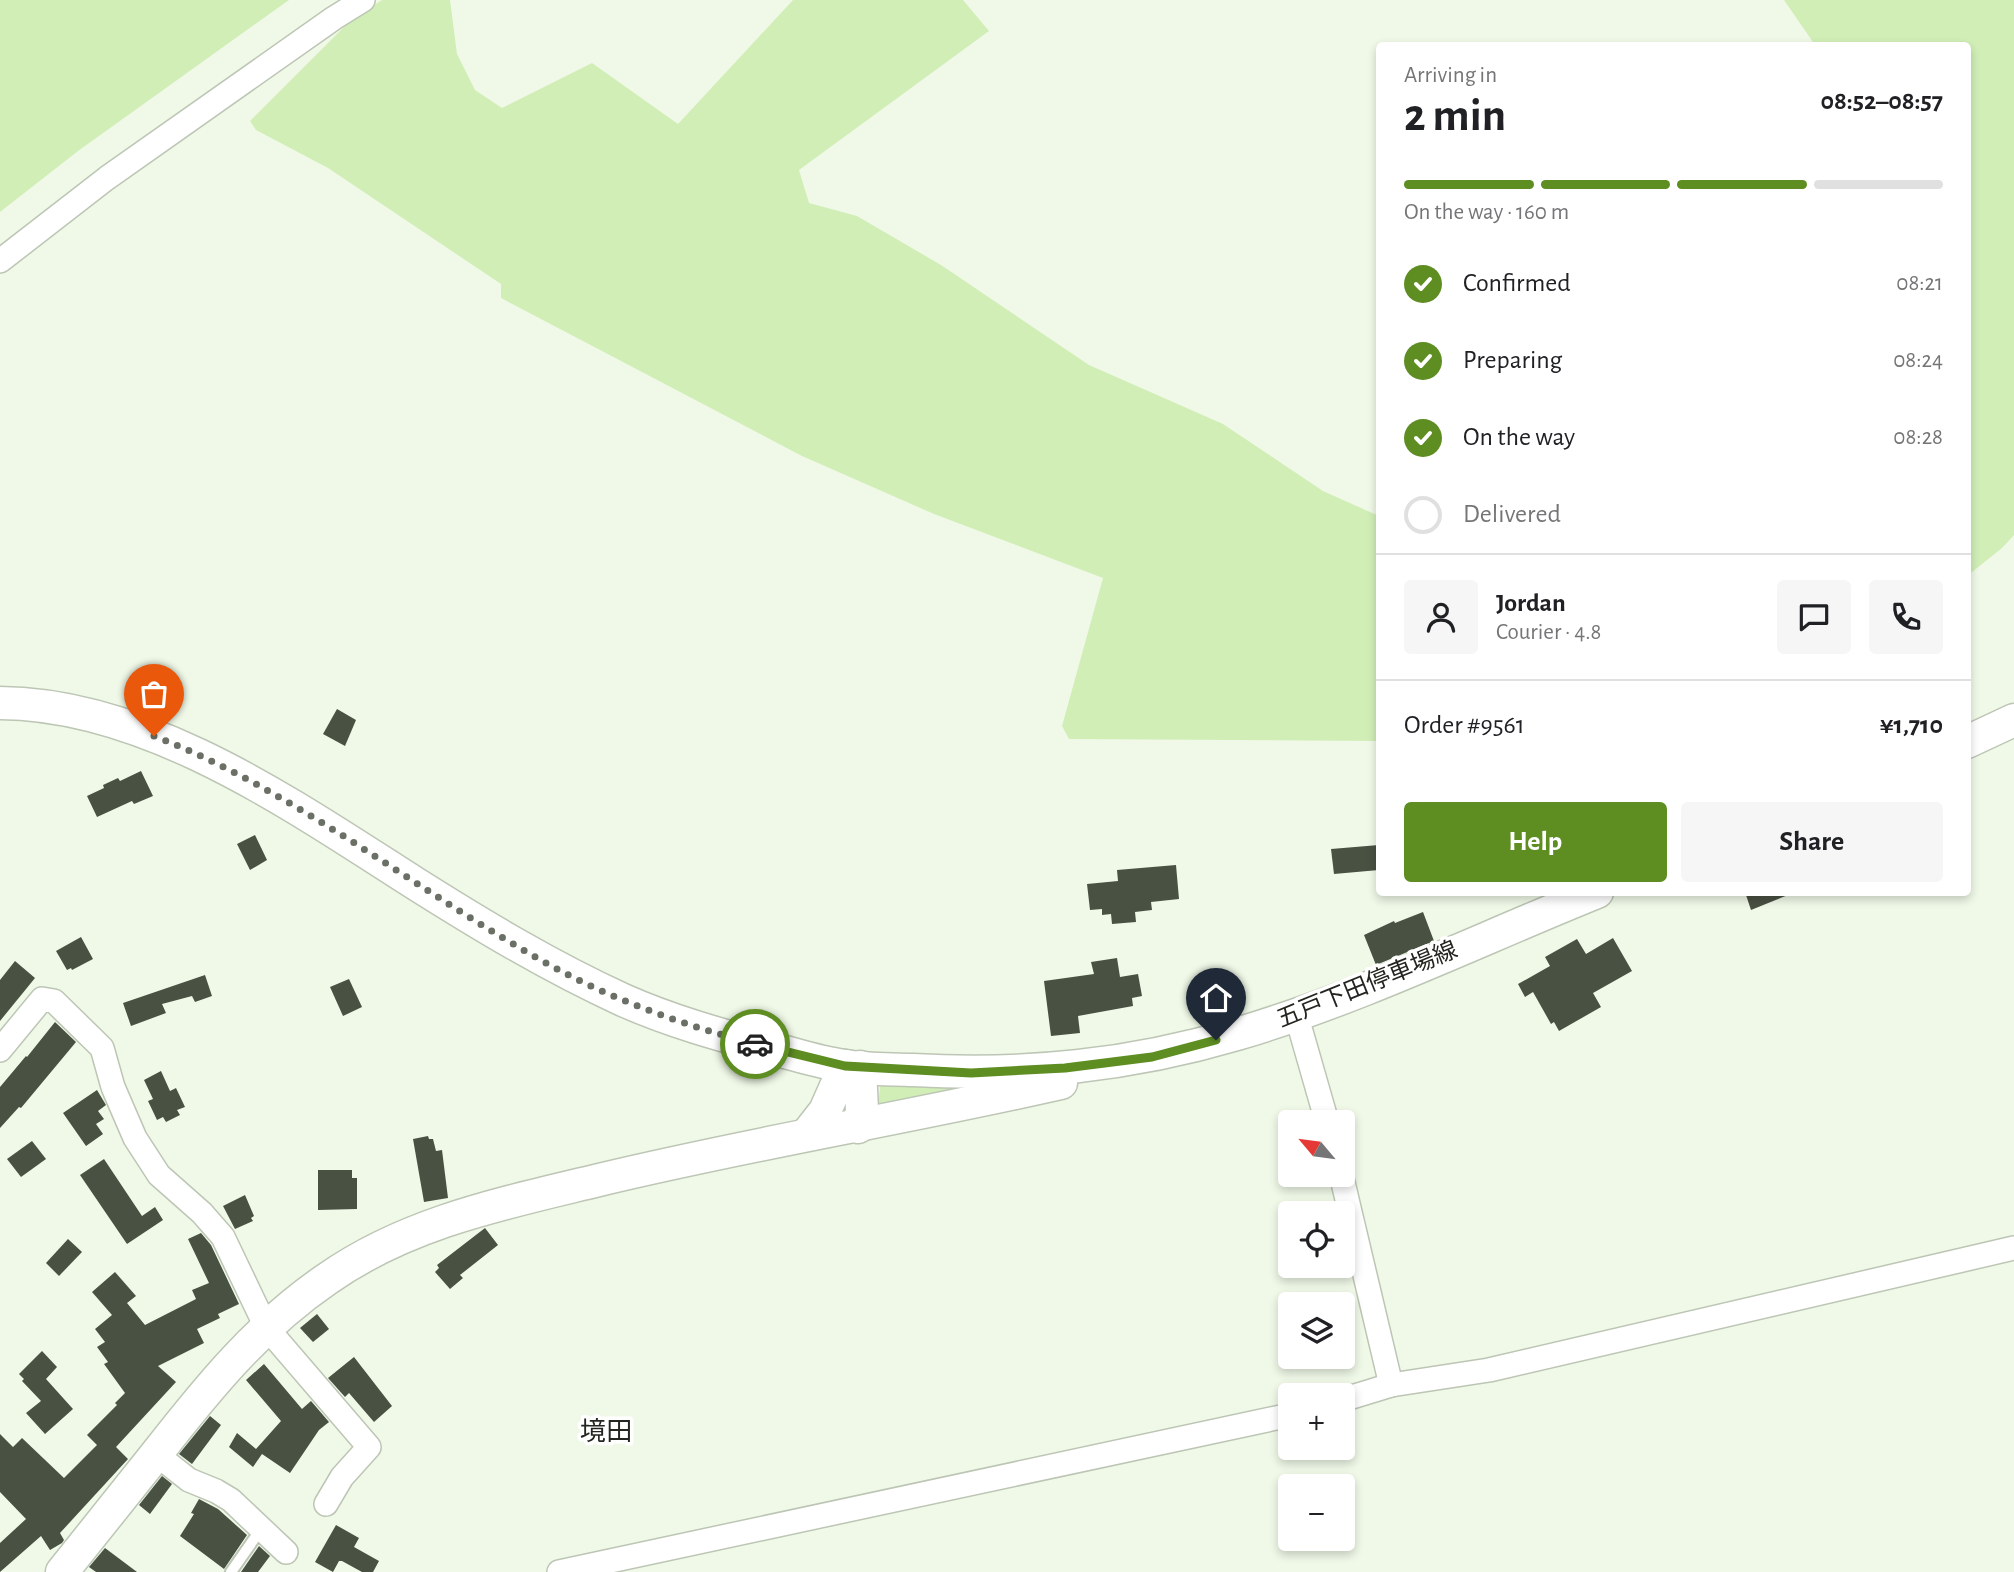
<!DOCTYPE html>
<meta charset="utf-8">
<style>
:root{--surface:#fff;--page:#f6f6f6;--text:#202124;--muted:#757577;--line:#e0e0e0;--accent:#5e8d22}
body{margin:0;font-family:"Alegreya Sans","Noto Sans JP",sans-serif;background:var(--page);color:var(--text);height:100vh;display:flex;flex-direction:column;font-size:26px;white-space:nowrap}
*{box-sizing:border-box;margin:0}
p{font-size:23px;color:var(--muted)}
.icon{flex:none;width:38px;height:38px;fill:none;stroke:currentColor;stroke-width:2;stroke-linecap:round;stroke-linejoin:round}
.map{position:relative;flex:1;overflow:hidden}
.details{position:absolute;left:1376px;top:42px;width:595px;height:854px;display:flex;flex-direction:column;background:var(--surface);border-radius:7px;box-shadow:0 4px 10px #0003}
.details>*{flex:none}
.needle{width:46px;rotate:299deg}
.buttons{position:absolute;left:1278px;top:1110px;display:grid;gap:14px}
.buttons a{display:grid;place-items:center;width:77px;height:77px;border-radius:7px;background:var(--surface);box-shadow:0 4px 10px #0003;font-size:35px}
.pin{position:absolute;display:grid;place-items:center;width:60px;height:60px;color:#fff;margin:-72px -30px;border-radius:50% 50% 50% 0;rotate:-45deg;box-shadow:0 0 7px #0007}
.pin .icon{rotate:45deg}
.courier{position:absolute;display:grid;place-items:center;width:70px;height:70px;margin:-35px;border:5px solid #5e8d22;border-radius:50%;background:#fff;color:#222;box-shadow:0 2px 9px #0007}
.headline em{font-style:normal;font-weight:700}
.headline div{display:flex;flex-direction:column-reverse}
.headline{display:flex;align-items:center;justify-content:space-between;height:119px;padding:0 28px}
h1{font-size:46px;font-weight:700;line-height:52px}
.bar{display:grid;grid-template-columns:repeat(4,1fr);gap:10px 7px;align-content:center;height:84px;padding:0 28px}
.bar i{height:9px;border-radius:5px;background:var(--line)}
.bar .current{background:var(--accent)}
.bar p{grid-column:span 4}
.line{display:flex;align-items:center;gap:18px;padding:0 28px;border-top:2px solid var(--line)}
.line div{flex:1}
.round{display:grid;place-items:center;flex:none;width:74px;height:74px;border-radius:7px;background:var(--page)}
ol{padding:0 28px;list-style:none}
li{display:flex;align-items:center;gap:21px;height:77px}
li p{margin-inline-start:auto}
li .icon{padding:7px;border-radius:50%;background:var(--accent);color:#fff;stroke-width:4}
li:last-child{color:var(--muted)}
li i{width:38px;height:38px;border:4px solid var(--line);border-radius:50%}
.action{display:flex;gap:14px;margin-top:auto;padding:14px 28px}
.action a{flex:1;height:80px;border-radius:7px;background:var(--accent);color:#fff;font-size:28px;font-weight:700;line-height:80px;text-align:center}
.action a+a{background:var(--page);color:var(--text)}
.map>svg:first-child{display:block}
</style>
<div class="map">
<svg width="2014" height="1572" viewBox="0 0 2014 1572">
<rect width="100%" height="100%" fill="#f0f9e8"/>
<g fill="#d1eeb7">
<path d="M0,0H289L78,151L0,212Z"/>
<path d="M382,0H450L457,54L475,90L502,108L592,63L678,124L793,0H963L989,31L799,170L809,203L857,216L941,265L1089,365L1223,424L1323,491L1379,516V741L1069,739L1062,726L1103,578L934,514L802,456L501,298V284L328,168L256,130L250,121L351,20Z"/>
<path d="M1784,0H2014V535L2002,548L1967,576V46L1815,45Z"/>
<path d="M886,1080L981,1085L878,1107L880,1087Z"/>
</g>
<g fill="#495143">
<path d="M337,709L356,720L345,746L323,734Z"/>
<path d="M141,771L153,796L134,804L132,801L97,817L87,796L104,788L103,785L118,778L120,781Z"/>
<path d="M255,835L267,860L250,870L237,844Z"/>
<path d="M1379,845V870L1334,874L1331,849Z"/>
<path d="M1176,865L1179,899L1151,902L1152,910L1135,912L1136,922L1112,924L1111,914L1102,915V909L1090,910L1087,884L1118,881L1117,870Z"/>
<path d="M1745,892H1792L1793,893L1751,910Z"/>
<path d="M1423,912L1434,941L1376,965L1364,935L1394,921L1395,923Z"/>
<path d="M81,937L93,959L72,970L71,968L67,970L56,951Z"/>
<path d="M1613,938L1632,971L1593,993L1601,1007L1559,1031L1554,1022L1551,1024L1533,992L1525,997L1518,984L1550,966L1545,957L1577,939L1586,954Z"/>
<path d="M1117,958L1120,977L1138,974L1142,996L1132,998L1133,1006L1078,1016L1080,1033L1051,1036L1044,981L1094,974L1091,962Z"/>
<path d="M15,961L35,978L0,1021V980Z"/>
<path d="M205,975L212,996L195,1002L192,996L162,1004L166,1013L131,1026L123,1003Z"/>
<path d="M349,979L362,1007L343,1016L330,987Z"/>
<path d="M55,1022L76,1042L21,1108L19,1107L0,1128V1087L26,1056L27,1057Z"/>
<path d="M161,1071L170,1091L176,1088L185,1107L177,1110L180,1115L166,1122L163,1117L157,1120L148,1101L153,1099L144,1080Z"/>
<path d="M97,1090L106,1105L98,1111L104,1119L96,1124L103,1134L86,1146L63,1113Z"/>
<path d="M428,1136L429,1139H433L436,1151L442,1150L448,1198L424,1202L413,1139Z"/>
<path d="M32,1141L46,1159L21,1177L7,1159Z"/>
<path d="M104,1159L142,1216L155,1207L163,1220L127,1244L80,1175Z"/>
<path d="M318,1170H352V1178H357V1209L318,1210Z"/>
<path d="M245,1195L254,1216L251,1218L253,1221L235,1229L223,1206Z"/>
<path d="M485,1228L498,1245L460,1275L463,1278L450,1289L435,1272L439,1268L437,1265Z"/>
<path d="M201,1233L211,1245L239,1304L218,1314L220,1318L197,1329L204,1343L158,1366L176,1382L116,1447L128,1459L60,1533L64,1540L62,1543L50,1550L41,1536L0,1572V1543L26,1519L0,1492V1434L13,1447L22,1438L64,1478L97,1445L87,1435L117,1405L115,1403L125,1393L104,1364L108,1362L97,1347L105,1342L95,1329L112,1315L92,1292L115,1272L136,1296L127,1303L145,1325L196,1299L192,1290L209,1283L188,1239Z"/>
<path d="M68,1239L82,1252L59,1276L46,1263Z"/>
<path d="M317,1314L329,1329L313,1342L300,1328Z"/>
<path d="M42,1351L57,1367L46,1379L73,1409L45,1434L26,1413L41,1401L22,1381L24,1379L19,1374Z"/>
<path d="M354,1357L392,1406L374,1422L349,1393L345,1397L328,1378Z"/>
<path d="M264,1364L302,1409L311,1401L329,1422L319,1430L290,1473L262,1454L253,1467L229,1447L237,1433L256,1449L281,1421L246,1380Z"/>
<path d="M210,1416L221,1425L192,1464L179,1454Z"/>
<path d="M162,1476L172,1484L150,1514L139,1505Z"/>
<path d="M199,1499L218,1509L247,1535L224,1569L180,1536L194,1514L191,1513Z"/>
<path d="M336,1525L359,1538L354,1547L379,1561L373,1572H362L342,1561H339L333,1572L315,1562Z"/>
<path d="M259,1546L270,1556L258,1572H241Z"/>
<path d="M105,1548L137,1572H96L89,1567Z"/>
</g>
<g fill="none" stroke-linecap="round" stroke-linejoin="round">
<defs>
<path id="lane" d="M231,1572L261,1529"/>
<g id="street">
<path d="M0,261L107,178L334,18L363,0"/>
<path d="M1296,1014L1327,1122"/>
<path d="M0,1050L42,999L54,1001L102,1048L113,1087L135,1138L159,1175L202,1213L223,1237L266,1327L369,1447L342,1477L326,1504"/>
<path d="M1341,1174L1391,1385"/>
<path d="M1342,1400L1391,1385L1489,1370L2014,1248"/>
<path d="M156,1454L189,1480L216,1491L231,1500L286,1552"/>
<path d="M559,1572L1290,1415"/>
</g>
<g id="secondary">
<path d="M0,703C149,704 292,805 413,882C481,925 549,966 623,1000C670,1021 720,1035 770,1048C794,1054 820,1063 845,1066C867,1070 891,1069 913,1070C1026,1076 1129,1066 1237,1034C1359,998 1478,940 1597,892"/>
<path d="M1967,742L2014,720"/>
<path d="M858,1127L862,1111L860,1067"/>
<path d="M807,1134L825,1111L845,1066"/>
<path d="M62,1572C94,1532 125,1493 157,1453C207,1389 258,1326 327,1279C408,1222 504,1203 599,1180C752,1143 907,1118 1061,1083"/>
</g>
</defs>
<use href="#lane" stroke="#bdc6b5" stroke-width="14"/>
<use href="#street" stroke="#bdc6b5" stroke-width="26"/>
<use href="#secondary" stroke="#bdc6b5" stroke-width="35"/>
<use href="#lane" stroke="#fff" stroke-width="10"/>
<use href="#street" stroke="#fff" stroke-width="23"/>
<use href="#secondary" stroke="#fff" stroke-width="32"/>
</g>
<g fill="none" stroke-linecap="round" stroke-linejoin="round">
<path stroke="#6b7066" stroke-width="7" stroke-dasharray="0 12.6" d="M154,736C293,790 410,886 539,959C607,998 680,1024 755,1044"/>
<path stroke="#5e8d22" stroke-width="9" d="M755,1044L845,1066L971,1073L1065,1068L1152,1057L1216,1040"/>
</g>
<g text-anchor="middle" stroke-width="7" stroke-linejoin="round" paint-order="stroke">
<g font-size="24" fill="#232620" stroke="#fff">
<text transform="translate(1367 984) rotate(-22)" y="8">五戸下田停車場線</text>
</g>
<g font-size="26" fill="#232620" stroke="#fff">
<text x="606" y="1440">境田</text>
</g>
</g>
</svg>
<div class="buttons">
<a><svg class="needle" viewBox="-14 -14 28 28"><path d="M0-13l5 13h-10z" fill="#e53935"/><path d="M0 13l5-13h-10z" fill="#757577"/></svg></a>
<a><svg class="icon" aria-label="locate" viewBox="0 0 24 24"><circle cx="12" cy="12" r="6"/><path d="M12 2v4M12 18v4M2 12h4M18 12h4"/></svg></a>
<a><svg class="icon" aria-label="layers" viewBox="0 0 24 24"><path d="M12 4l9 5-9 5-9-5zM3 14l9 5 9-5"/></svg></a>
<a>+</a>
<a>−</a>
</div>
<div class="pin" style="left:154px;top:736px;background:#ea580c"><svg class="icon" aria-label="bag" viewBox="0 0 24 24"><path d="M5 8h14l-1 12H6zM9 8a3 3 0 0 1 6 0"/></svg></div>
<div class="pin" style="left:1216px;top:1040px;background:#1f2937"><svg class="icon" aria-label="home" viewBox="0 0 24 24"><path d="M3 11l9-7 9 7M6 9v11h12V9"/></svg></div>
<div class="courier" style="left:755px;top:1044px"><svg class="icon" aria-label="car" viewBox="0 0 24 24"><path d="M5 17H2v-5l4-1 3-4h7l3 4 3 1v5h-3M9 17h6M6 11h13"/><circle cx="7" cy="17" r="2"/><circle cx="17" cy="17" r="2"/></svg></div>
<section class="details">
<div class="headline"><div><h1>2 min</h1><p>Arriving in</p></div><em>08:52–08:57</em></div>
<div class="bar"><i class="current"></i><i class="current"></i><i class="current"></i><i></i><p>On the way · 160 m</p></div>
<ol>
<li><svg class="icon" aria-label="check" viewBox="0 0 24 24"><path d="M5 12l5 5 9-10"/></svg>Confirmed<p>08:21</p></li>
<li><svg class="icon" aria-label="check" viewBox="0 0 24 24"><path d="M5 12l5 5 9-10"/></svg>Preparing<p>08:24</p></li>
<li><svg class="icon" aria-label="check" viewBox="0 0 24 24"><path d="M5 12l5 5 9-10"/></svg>On the way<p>08:28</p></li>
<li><i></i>Delivered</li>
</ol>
<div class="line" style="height:126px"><a class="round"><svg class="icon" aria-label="person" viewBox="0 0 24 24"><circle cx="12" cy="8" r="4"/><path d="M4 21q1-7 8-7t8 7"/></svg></a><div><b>Jordan</b><p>Courier · 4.8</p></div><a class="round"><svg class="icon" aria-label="chat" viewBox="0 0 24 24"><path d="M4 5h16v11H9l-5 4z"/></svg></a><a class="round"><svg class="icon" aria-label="phone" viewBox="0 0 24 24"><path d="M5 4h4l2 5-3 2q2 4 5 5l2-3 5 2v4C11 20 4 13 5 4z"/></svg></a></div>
<div class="line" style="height:91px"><div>Order #9561</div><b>¥1,710</b></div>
<div class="action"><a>Help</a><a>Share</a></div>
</section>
</div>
